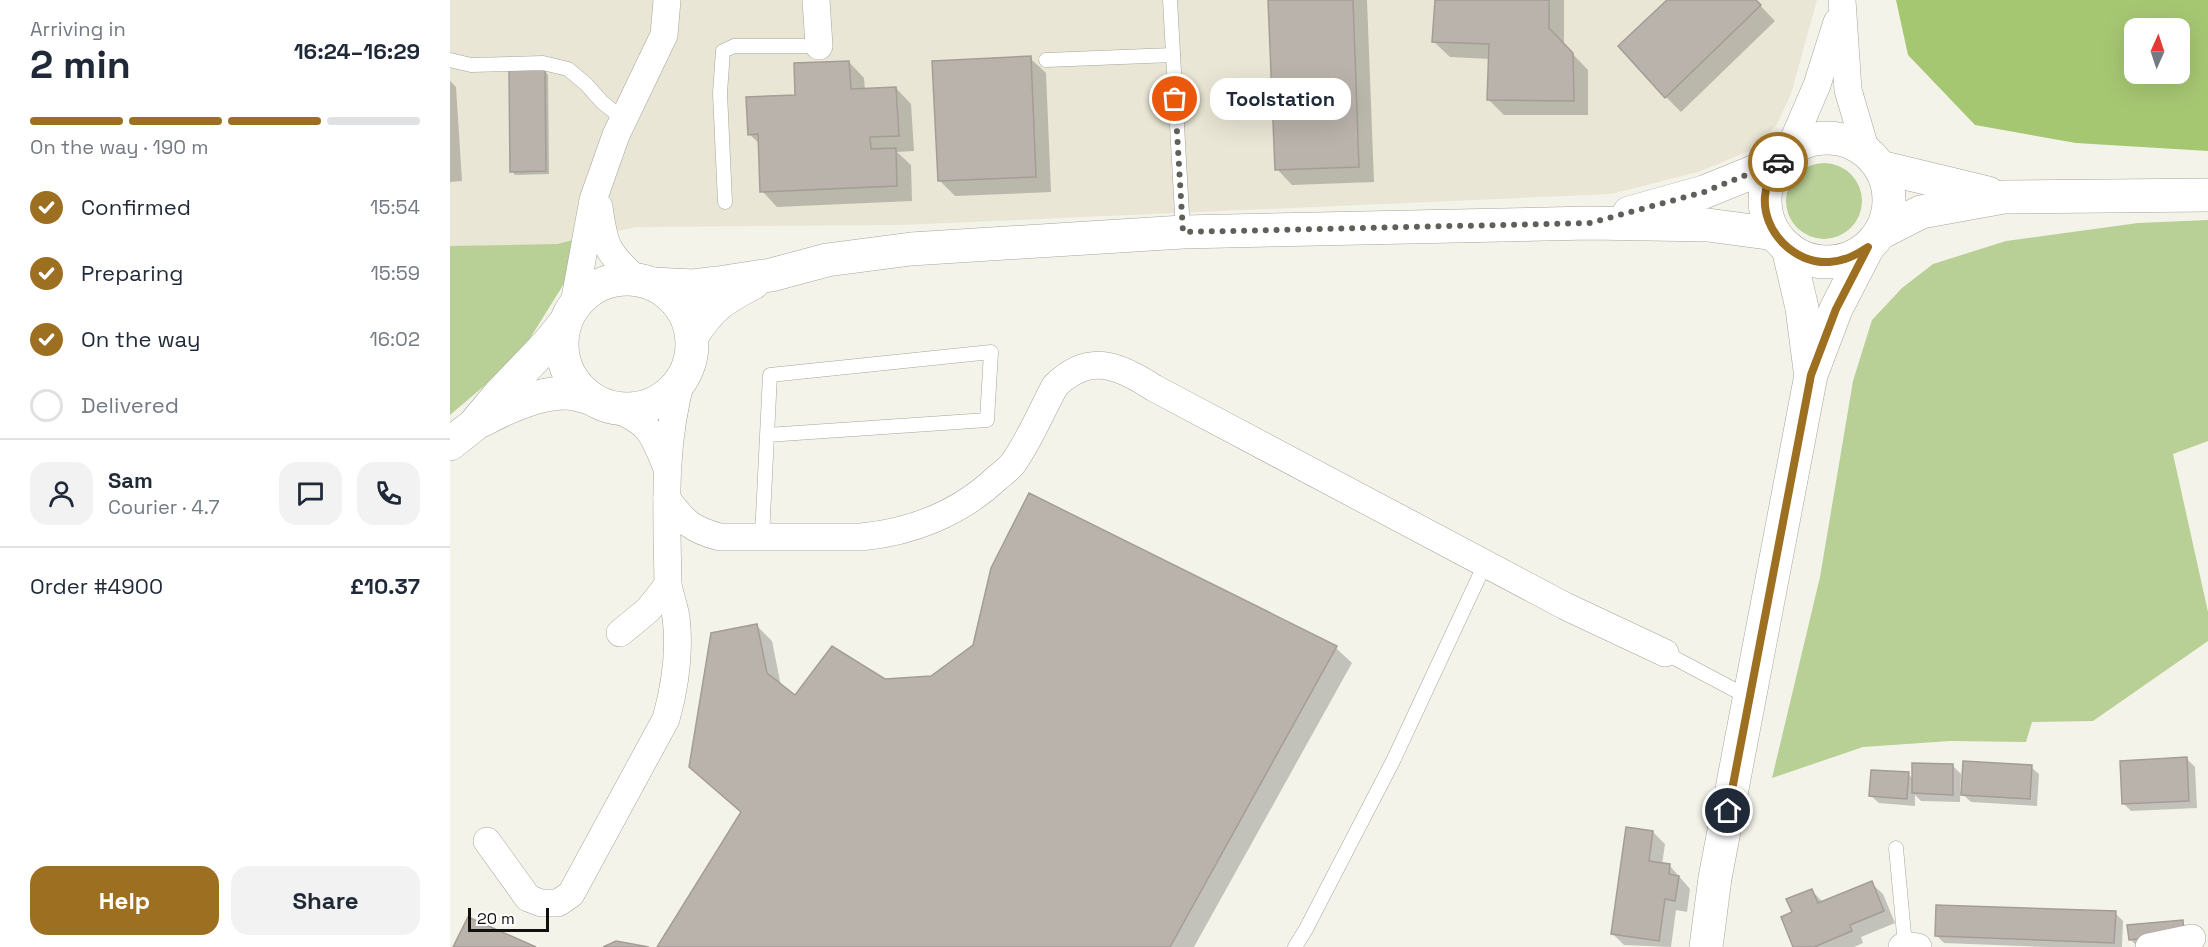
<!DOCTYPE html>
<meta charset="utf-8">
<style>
:root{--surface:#fff;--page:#f2f2f3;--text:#1f2937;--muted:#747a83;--line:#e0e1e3;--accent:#9d6f21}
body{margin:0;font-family:"Space Grotesk",sans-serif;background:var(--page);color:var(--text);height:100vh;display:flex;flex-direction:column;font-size:22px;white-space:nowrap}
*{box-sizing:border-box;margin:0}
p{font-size:20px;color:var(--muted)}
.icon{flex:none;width:33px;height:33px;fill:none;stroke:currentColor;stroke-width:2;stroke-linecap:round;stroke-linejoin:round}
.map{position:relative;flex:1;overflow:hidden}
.side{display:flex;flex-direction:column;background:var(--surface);width:450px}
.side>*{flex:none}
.needle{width:39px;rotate:3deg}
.controls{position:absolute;left:1674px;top:18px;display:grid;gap:12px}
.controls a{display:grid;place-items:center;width:66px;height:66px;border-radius:12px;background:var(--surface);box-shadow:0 6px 24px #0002;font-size:30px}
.scale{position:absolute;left:18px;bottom:15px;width:81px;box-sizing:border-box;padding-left:6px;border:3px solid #11100d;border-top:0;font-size:16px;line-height:21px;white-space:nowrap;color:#11100d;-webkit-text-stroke:4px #fff;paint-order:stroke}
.pin{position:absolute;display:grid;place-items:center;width:51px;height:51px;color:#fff;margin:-26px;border:3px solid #fff;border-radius:50%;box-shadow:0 2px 6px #0007}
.courier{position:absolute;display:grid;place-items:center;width:60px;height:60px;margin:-30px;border:4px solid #9d6f21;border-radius:50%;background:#fff;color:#222;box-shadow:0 2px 8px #0007}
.bubble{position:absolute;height:42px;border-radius:18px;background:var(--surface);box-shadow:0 6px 24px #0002;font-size:20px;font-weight:600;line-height:42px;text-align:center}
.overview em{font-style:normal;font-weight:600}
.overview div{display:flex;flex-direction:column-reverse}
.overview{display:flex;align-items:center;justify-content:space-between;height:102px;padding:0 30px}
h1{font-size:39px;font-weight:600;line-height:45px}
.bar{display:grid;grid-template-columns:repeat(4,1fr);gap:9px 6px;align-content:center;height:72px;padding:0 30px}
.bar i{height:8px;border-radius:4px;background:var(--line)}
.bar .on{background:var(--accent)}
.bar p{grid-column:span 4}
.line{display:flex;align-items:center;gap:15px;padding:0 30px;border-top:2px solid var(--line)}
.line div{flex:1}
.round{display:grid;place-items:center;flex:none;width:63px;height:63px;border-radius:18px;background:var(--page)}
ol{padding:0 30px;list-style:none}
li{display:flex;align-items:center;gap:18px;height:66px}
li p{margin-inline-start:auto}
li .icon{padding:6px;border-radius:50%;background:var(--accent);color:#fff;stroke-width:4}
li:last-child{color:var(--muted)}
li i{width:33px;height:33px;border:3px solid var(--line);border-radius:50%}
.cta{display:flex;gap:12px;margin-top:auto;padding:12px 30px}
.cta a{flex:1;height:69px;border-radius:18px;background:var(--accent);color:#fff;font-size:24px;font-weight:600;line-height:69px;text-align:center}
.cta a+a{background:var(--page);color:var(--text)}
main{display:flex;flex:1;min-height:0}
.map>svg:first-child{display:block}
</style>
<main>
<section class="side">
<div class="overview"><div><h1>2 min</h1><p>Arriving in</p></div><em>16:24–16:29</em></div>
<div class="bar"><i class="on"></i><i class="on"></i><i class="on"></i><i></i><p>On the way · 190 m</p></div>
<ol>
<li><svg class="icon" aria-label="check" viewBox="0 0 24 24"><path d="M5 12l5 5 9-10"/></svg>Confirmed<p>15:54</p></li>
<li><svg class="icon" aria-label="check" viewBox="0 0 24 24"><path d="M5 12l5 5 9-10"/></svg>Preparing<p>15:59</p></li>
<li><svg class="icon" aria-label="check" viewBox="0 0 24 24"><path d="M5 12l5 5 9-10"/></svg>On the way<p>16:02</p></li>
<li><i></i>Delivered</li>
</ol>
<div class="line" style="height:108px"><a class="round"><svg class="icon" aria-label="person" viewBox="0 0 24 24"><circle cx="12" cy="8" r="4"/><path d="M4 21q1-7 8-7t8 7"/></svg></a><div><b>Sam</b><p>Courier · 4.7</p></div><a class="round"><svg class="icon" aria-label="chat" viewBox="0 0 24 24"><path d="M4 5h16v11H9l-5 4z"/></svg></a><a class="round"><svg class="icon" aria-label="phone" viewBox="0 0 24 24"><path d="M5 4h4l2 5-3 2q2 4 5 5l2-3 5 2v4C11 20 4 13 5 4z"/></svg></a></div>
<div class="line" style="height:78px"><div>Order #4900</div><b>£10.37</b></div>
<div class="cta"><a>Help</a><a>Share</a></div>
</section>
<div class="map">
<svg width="1758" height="947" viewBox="0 0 1758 947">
<rect width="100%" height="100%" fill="#f4f3e9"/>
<path fill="#e9e6d5" d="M0,0H1367L1341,94L1326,126L1302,150L1248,172L1161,194L452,225L186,227L107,244L0,380Z"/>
<g fill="#b8cf96">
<circle cx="1374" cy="201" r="38"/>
<path d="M1758,220V441L1723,454L1758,612V641L1643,721L1582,722L1576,742L1500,741L1413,747L1322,778L1370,577L1403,381L1422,320L1452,288L1483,264L1556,241L1688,223Z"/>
<path d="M127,239L115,282L79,340L54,369L0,415V246L107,244Z"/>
</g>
<path fill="#a6c772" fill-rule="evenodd" d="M1446,0H1758V151L1626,143L1525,125L1458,55ZM1684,28H1730V74H1684Z"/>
<g fill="#0003">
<path d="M820,0H917L924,182L842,185L827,169Z"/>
<path d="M986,0H1114V45L1138,70V115H1054L1039,100L1040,59L1000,57L984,42Z"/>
<path d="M1220,0H1305L1325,21L1231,112L1216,97Z"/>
<path d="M580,58L596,73L601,192L505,196L489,180Z"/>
<path d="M399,62L414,78L415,90L446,88L461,104L464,151L447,152L461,165L462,201L327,207L312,191L310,144L299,134L347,96Z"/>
<path d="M95,71L98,75L99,174L65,175L62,171Z"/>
<path d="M0,81L6,87L12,181L0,182Z"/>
<path d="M580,495L886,648L902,663L744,947H208L292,813L241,767L306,625L322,641L331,686L345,697L435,681L481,678L524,646Z"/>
<path d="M1737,759L1745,767L1747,808L1681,811L1673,803Z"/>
<path d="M1503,766L1511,774L1510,802L1471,801L1465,795V806L1429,803L1421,796L1458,774L1463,779Z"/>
<path d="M1581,767L1589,774L1587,806L1521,802L1510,792Z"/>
<path d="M1203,832L1215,844L1212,865L1220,866L1240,889L1237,912L1226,910L1221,947L1174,945L1162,933Z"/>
<path d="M1421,883L1433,894L1445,923L1411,937L1413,943L1404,947H1345L1344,913L1361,890L1373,902Z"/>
<path d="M1665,913L1673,921L1672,947H1598L1494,943L1486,935Z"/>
<path d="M1732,922L1740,930L1688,947L1680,939Z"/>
</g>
<g fill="#bab3ac" stroke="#a49d96" stroke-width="1.5">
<path d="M818,0H903L909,167L825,170Z"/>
<path d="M985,0H1099V28L1123,53L1124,101L1037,100L1039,44L982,42Z"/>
<path d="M1217,0H1306L1311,5L1215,98L1168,46Z"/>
<path d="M581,56L586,177L488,181L482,61Z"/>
<path d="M399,61L401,89L446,87L449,136L420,137L421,149L446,148L447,186L310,192L308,134L298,135L296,97L345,95L344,63Z"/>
<path d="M95,69L96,171L60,172L59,70Z"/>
<path d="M579,493L887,646L720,947H207L291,812L239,767L261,633L307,624L317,673L345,695L382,646L435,679L481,676L523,645L541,568Z"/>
<path d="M1737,757L1739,801L1672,804L1670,761Z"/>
<path d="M1513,761L1582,765L1580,799L1511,795Z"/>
<path d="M1462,763L1503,764V795L1462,793Z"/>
<path d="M1421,770L1459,772L1457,799L1419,796Z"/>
<path d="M1176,827L1203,831L1199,861L1220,864L1219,874L1229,876L1225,901L1215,899L1209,941L1161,934Z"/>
<path d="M1422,881L1434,911L1400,925L1402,931L1364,947H1343L1331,917L1342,912L1336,899L1362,889L1368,903Z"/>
<path d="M1486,905L1666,911L1664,943L1485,936Z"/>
<path d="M18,917L86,947H3Z"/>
<path d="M1733,920L1734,935L1679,940L1677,925Z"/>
<path d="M166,941L199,947H153Z"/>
</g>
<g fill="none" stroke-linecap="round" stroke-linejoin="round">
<defs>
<g id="lane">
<path d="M720,0L733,232"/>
<path d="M0,60L21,65L93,63L118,69L136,84L152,102L173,119"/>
<path d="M596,60L723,55"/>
<path d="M275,202L270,93L273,51L284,46H369"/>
<path d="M312,537L320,375L541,352L537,420L317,435"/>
<path d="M1215,653L1298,697"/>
<path d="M1446,848L1455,945"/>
<path d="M845,947L856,929L943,761L1035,564"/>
</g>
<g id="street">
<path d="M366,0L369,46"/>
<path d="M1392,0L1398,90L1416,151"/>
<path d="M1339,150L1367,85L1387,22"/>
<path d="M149,207C154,245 157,253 186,279"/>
<path d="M124,304L143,200L166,135L214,35L217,0"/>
<path d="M162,407C198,422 202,430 216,466"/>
<path d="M217,499C234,522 242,530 270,537H411C462,532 510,513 547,478C553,473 560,468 564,462C579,441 592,410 605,386C639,352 669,365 704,388L1115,606L1215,653"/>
<path d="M218,585C217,515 212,446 232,378"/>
<path d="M37,841L78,898L91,903H108L121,894L216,719C225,687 230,650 226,617C224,606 220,595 218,585L198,610L170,633"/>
<path d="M1452,947L1455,945L1468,947"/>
<path d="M1699,947L1742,938"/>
</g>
<g id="secondary">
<circle cx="1377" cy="200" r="62"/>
<path d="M1430,167L1538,193"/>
<path d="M1179,213L1254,192L1328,162"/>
<path d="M1430,233L1471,212L1554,197L1758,195"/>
<path d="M1338,248L1352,308L1360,370"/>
<circle cx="177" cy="344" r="65"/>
<path d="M203,284L243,286L268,283L321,275L377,260L461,249L733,232L1140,223L1258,225L1325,234"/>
<path d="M242,336C261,306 272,299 303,283"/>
<path d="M33,420C57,407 89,393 116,393C124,393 132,396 140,398"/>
<path d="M0,444L24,425L49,395L98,344L115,323"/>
<path d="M1256,947L1265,878L1361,375L1386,309L1418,247"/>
</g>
</defs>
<use href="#lane" stroke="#a6a59c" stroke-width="15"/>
<use href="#street" stroke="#a6a59c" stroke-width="28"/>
<use href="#secondary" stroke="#a6a59c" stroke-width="34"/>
<use href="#lane" stroke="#fff" stroke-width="14"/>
<use href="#street" stroke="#fff" stroke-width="27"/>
<use href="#secondary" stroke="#fff" stroke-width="33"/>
</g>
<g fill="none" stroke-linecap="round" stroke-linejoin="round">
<path stroke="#605f5a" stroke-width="6" stroke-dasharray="0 10.8" d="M725,99L733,232L1140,223L1254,192L1328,162"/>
<path stroke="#9d6f21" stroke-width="8" d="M1278,811L1361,375L1386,309L1418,247C1406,255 1395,261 1379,262C1344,264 1312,231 1315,196C1316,183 1322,173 1328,162"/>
</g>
</svg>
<div class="controls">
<a><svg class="needle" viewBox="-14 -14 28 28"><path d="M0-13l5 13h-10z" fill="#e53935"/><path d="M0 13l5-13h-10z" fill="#747a83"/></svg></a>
</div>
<div class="scale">20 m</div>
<div class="pin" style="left:725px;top:99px;background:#ea580c"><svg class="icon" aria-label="bag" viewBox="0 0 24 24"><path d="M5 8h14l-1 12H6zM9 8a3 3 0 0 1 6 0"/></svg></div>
<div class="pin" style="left:1278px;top:811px;background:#1f2937"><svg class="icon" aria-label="home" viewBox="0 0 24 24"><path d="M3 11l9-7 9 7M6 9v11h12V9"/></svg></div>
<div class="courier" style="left:1328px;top:162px"><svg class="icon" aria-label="car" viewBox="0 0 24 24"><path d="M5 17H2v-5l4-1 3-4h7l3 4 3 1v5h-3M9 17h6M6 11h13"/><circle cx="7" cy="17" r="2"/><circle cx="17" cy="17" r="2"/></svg></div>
<div class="bubble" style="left:760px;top:78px;width:141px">Toolstation</div>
</div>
</main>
